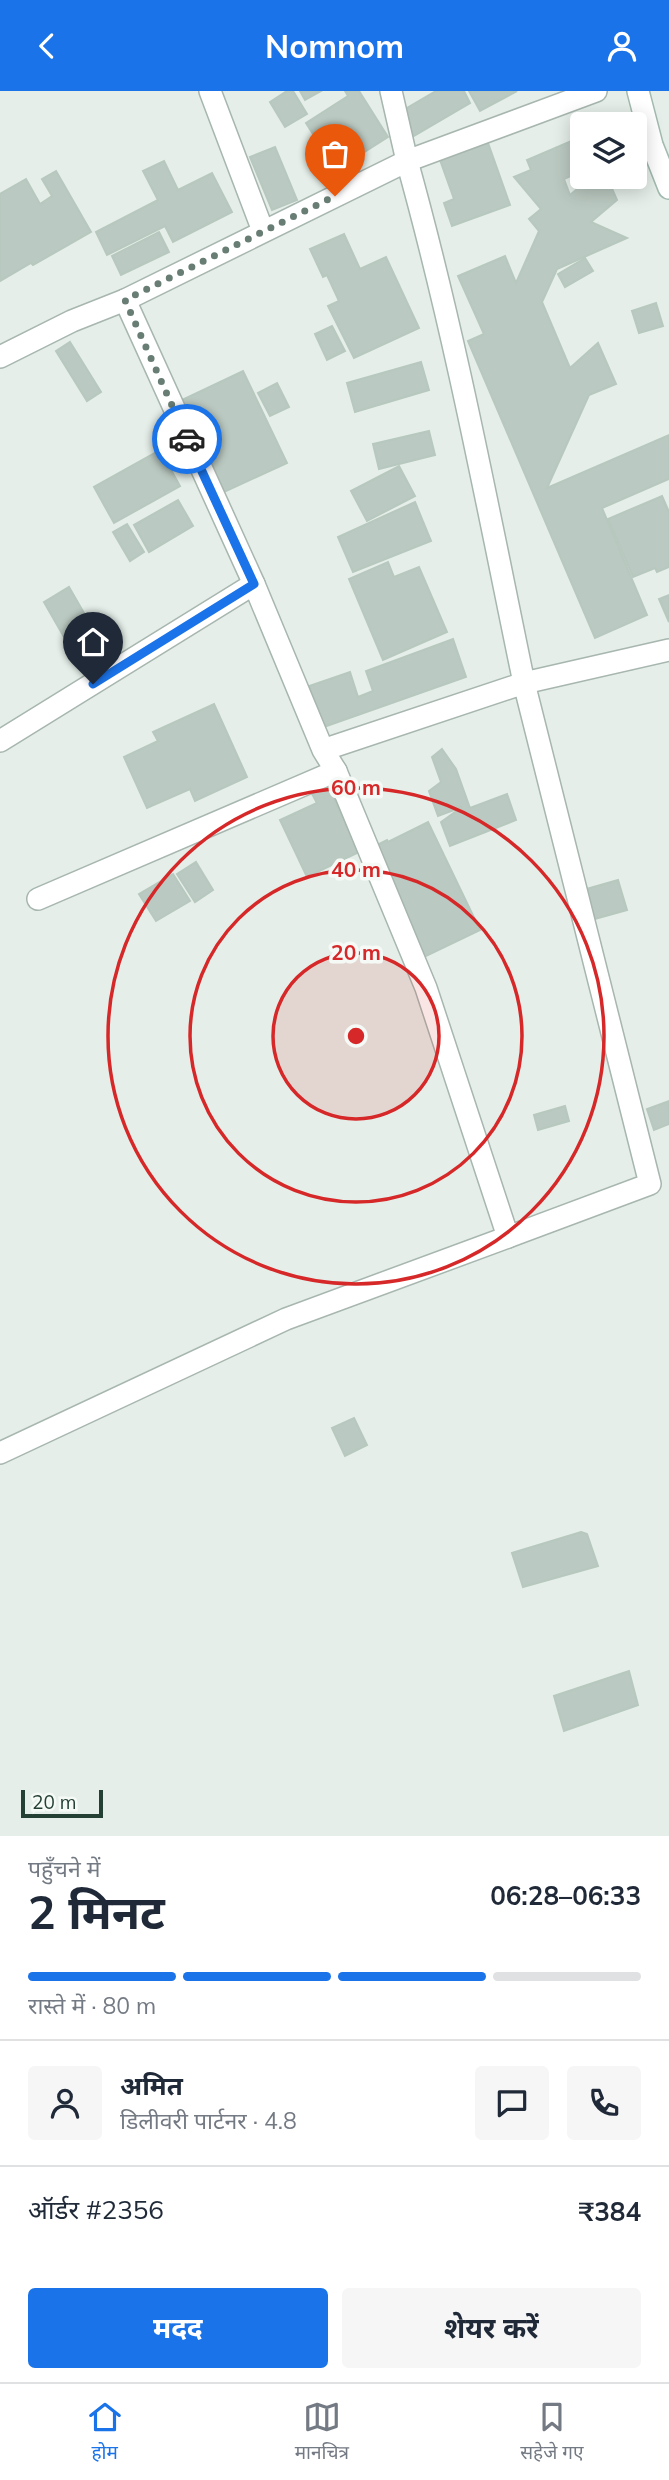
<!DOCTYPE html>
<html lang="hi">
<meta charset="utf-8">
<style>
:root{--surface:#fff;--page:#f6f6f7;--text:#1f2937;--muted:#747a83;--line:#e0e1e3;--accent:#1a73e8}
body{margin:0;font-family:Mulish,"Noto Sans Devanagari",sans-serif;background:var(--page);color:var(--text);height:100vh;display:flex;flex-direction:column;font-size:26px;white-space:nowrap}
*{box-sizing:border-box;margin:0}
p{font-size:23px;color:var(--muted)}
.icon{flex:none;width:38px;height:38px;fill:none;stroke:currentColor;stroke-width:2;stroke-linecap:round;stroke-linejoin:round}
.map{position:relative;height:1745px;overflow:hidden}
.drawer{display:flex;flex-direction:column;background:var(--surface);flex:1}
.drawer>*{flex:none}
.tools{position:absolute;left:570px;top:21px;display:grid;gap:14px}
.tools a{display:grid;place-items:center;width:77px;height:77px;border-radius:7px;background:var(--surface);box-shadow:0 4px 18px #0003;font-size:35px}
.scale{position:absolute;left:21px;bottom:18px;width:82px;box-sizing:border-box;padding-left:7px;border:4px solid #244035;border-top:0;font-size:19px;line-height:24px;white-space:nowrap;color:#244035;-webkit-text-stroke:5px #f6faf7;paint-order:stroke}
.pin{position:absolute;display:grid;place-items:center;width:60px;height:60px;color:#fff;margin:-72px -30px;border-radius:50% 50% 50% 0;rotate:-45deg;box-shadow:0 0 7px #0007}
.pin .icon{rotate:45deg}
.courier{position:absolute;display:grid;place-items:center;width:70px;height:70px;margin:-35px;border:5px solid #1a73e8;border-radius:50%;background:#fff;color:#222;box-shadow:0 2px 9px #0007}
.headline em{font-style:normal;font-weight:700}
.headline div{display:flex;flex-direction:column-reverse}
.headline{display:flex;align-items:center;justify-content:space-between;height:119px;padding:0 28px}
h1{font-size:46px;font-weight:700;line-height:52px}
.bar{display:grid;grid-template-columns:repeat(4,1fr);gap:10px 7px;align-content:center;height:84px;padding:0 28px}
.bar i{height:9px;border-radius:5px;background:var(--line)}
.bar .active{background:var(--accent)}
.bar p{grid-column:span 4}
.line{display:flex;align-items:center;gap:18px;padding:0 28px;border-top:2px solid var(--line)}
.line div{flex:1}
.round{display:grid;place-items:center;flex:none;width:74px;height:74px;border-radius:7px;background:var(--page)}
.primary-button{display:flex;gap:14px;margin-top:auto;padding:14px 28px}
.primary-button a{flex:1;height:80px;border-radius:7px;background:var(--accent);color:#fff;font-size:28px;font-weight:700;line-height:80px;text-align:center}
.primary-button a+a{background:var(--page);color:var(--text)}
header{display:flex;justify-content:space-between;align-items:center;height:91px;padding:0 28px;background:var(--accent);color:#fff;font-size:32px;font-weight:700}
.dock{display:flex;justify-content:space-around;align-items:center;height:98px;border-top:2px solid var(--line);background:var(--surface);font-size:19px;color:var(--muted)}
.dock a{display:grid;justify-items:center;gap:4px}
.dock .active{color:var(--accent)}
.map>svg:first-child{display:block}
</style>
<header><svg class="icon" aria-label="back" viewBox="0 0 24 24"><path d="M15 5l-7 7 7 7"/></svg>Nomnom<svg class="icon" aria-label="person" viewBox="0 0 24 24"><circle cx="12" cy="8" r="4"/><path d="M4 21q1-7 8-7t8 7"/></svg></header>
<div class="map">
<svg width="669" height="1745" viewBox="0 0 669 1745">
<rect width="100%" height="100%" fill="#e5eee9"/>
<g fill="#bac9c1" stroke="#b7c8bf" stroke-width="2">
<path d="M287,0H293L307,23L285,36L270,11Z"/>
<path d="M300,0H321L305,9Z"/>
<path d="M345,0H359L388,46L336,79L306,32L348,5Z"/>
<path d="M436,0H464L470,12L414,45L400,21Z"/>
<path d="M469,0H517L480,20Z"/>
<path d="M583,45V79L564,88L570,104L591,86H607L617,109L591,131L627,147L557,178L542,211L570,277L598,252L616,293L589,304L547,397L669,344V388L602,417L647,524L595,547L468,250L484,243L458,185L505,165L516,192L539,140L529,128L541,118L514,86L531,79L527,69Z"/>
<path d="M487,49L510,114L452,135L444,112L454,108L439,66Z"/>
<path d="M275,56L297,109L272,119L250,66Z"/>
<path d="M164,70L178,99L212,82L232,121L173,151L165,135L107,164L96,141L158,109L143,80Z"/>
<path d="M56,80L91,141L33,174L31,172L0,190V103L26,88L40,113L52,105L42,88Z"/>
<path d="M159,141L169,161L121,184L112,165Z"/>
<path d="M344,143L360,178L386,166L419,237L354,267L328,215L339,210L327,184L323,186L310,158Z"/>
<path d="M585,167L593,180L565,196L558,183Z"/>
<path d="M656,212L663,235L639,242L632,220Z"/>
<path d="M332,235L345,260L327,269L315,243Z"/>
<path d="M70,251L101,301L87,310L56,260Z"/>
<path d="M421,271L429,299L355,321L347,292Z"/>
<path d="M243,280L287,372L224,401L182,309Z"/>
<path d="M277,292L289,316L270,325L258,302Z"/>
<path d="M429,340L435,364L379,378L373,353Z"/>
<path d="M160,359L180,395L114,432L94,396Z"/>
<path d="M399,375L415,405L367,430L351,400Z"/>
<path d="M662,405L669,421V476L657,481L655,477L633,486L608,428Z"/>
<path d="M178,409L193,435L149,461L134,434Z"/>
<path d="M415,411L431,450L353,481L338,446Z"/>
<path d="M127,433L144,461L130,470L113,441Z"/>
<path d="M388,471L394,486L419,476L447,541L383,569L349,488Z"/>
<path d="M69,496L100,550L75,565L44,511Z"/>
<path d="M669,504V531L659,508Z"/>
<path d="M453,548L466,586L324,636L309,595L350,581L358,606L373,600L366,580Z"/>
<path d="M214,613L247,686L195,710L190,698L147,717L124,666L158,650L153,641Z"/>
<path d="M442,658L456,678L470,717L507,703L516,729L450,755L441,731L462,716L438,725L429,700L441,691L432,666Z"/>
<path d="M327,693L359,761L307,786L280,729L317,712L311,701Z"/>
<path d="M428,731L480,839L424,866L371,757L387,749L388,751Z"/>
<path d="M196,771L213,799L195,811L177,783Z"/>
<path d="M173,783L190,810L156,830L139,803Z"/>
<path d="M618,789L627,819L584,831L576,801Z"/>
<path d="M669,1010V1033L654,1039L647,1018Z"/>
<path d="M565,1015L569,1030L538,1039L534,1024Z"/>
<path d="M354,1327L367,1354L345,1365L332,1337Z"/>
<path d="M581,1441L587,1443L598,1475L523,1496L512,1462Z"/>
<path d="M629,1580L638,1614L564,1640L554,1605Z"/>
</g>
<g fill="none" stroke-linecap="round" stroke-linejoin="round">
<defs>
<g id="minor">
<path d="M210,0L263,140"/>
<path d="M391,0L407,70L596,0"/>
<path d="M0,266L72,230L125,209"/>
<path d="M0,650L254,493"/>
<path d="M323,659L524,592C488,418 455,242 407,70L125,209L254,493L323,659L336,680L426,897L508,1146L650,1093L524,592L669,559"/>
<path d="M38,808L336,680"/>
<path d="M0,1362L286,1228L508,1146"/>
</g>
<path id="secondary" d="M638,0L652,54L669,97"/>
</defs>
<use href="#minor" stroke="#a7b6af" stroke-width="24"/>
<use href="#secondary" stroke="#a3baaf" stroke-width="24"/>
<use href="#minor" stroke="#fff" stroke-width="21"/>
<use href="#secondary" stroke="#fff" stroke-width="21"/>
</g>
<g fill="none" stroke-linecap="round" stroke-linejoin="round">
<path stroke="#687d74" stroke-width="7" stroke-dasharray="0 12.6" d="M187,348L125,209L335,105"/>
<path stroke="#1a73e8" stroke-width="9" d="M93,593L254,493L187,348"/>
</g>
<circle cx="356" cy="945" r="83" fill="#d62828" fill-opacity=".12"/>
<g fill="none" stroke="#d62828" stroke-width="3.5">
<circle cx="356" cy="945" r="83"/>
<circle cx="356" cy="945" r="166"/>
<circle cx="356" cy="945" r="248"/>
</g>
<circle cx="356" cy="945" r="10" fill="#d62828" stroke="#f6faf7" stroke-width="3.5"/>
<g font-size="21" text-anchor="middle" font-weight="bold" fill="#d62828" stroke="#f6faf7" stroke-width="7" stroke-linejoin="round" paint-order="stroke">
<text x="356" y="704">60 m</text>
<text x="356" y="786">40 m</text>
<text x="356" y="869">20 m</text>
</g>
</svg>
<div class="tools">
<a><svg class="icon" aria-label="layers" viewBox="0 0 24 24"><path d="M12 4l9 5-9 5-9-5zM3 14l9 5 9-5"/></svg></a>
</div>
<div class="scale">20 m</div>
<div class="pin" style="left:335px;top:105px;background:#ea580c"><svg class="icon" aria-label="bag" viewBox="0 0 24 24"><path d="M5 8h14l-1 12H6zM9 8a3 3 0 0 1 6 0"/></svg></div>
<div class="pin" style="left:93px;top:593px;background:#1f2937"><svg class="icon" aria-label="home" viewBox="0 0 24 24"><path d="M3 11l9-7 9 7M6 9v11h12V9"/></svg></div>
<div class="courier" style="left:187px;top:348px"><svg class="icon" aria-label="car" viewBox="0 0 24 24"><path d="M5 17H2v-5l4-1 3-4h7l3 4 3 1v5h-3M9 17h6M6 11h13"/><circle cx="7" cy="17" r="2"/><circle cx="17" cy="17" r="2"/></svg></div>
</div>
<section class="drawer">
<div class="headline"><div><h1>2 मिनट</h1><p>पहुँचने में</p></div><em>06:28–06:33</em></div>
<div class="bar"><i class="active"></i><i class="active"></i><i class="active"></i><i></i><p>रास्ते में · 80 m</p></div>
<div class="line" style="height:126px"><a class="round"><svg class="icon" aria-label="person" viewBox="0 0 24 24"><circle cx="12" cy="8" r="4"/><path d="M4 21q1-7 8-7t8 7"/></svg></a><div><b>अमित</b><p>डिलीवरी पार्टनर · 4.8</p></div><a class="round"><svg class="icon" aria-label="chat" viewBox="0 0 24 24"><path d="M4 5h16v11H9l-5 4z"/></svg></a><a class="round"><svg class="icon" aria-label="phone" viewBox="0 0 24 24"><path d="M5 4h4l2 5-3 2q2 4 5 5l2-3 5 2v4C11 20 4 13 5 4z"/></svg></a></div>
<div class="line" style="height:91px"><div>ऑर्डर #2356</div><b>₹384</b></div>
<div class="primary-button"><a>मदद</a><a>शेयर करें</a></div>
</section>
<nav class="dock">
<a class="active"><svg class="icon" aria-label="home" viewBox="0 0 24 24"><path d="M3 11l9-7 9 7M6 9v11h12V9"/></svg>होम</a>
<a><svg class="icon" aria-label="map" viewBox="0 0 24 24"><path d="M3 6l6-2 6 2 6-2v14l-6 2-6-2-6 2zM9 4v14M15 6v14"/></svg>मानचित्र</a>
<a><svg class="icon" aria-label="saved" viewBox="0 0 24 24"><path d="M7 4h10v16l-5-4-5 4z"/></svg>सहेजे गए</a>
</nav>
